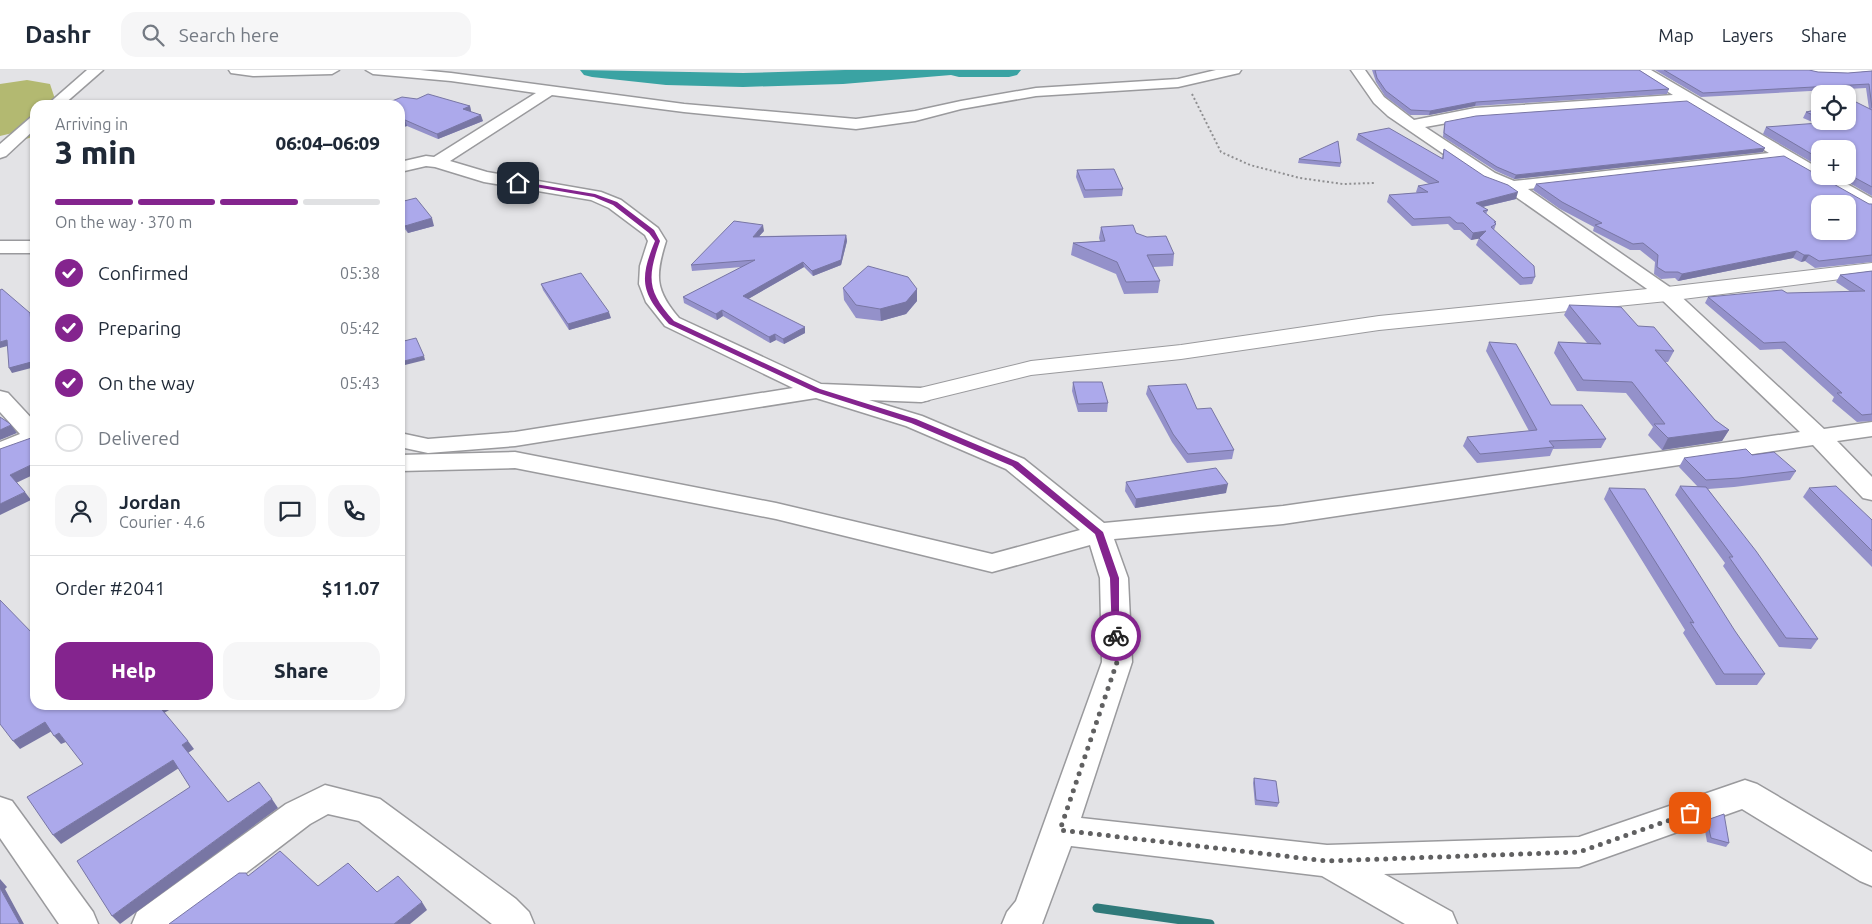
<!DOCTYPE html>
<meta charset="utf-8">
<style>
:root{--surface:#fff;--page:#f6f6f7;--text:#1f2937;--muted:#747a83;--line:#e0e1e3;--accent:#84248e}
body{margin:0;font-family:Ubuntu,sans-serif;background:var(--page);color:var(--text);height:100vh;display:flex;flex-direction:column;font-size:19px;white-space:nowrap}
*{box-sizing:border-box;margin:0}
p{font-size:16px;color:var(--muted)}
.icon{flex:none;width:28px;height:28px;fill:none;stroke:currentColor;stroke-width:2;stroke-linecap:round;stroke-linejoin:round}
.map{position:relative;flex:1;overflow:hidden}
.panel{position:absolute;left:30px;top:30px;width:375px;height:610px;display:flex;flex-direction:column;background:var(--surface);border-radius:15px;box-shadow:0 1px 4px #0004}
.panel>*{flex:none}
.buttons{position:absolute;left:1811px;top:15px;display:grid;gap:10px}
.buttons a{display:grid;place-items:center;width:45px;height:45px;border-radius:10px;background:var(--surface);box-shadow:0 1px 4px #0004;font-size:25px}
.pin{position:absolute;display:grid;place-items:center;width:42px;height:42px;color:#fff;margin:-21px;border-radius:10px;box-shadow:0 2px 8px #0006}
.courier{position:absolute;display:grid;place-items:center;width:50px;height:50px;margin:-25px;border:4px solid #84248e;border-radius:50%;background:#fff;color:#222;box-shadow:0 1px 6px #0007}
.summary em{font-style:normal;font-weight:800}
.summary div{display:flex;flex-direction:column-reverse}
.summary{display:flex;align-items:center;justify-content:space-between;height:85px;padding:0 25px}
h1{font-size:32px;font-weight:800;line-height:38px}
.bar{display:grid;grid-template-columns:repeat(4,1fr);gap:8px 5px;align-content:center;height:60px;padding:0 25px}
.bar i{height:6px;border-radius:4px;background:var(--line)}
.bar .on{background:var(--accent)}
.bar p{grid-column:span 4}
.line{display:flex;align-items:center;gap:12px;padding:0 25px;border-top:1px solid var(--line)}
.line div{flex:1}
.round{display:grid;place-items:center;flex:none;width:52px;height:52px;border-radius:15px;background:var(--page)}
ol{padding:0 25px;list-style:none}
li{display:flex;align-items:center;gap:15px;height:55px}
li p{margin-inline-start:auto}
li .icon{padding:5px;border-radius:50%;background:var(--accent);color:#fff;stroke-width:4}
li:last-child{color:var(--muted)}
li i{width:28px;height:28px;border:2px solid var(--line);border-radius:50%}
.primary-button{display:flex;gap:10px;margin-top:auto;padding:10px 25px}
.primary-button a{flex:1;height:58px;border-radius:15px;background:var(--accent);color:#fff;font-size:20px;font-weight:800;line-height:58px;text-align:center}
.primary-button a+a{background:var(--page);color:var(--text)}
header{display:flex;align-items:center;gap:30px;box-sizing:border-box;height:70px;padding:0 25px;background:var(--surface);border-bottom:1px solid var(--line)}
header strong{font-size:24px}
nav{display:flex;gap:28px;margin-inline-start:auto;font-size:18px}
.search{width:350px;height:45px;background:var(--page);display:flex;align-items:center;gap:12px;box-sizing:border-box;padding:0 18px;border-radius:15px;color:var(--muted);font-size:19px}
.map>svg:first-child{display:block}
</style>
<header>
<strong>Dashr</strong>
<div class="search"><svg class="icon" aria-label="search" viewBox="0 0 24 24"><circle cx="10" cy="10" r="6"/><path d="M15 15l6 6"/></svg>Search here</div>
<nav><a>Map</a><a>Layers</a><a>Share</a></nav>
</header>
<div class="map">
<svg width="1872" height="854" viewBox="0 0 1872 854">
<rect width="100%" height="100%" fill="#e3e3e6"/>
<path fill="#b3b971" d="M27,10L50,14L55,29L44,35H35V42L33,44L35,45V66L17,72L21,61L0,66V14Z"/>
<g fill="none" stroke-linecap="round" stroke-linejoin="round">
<path stroke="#307a7a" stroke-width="9" d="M1097,838L1210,854"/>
<path fill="#3aa3a3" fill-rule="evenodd" d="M580,0L743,3L845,0H1021L1017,5L1009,7H959L951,5L843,14L743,17L666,15L592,7L584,5Z"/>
<defs>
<g id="street">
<path d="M87,0H103L63,35H47Z"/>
<path d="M229,0H339L332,4L253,6L231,3Z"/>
<path d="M366,0H420L451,3L684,34L856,49L915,41L961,31L1036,18L1178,9L1216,0H1241L1239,3L1178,17L1036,26L961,39L915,51L856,59L684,42L552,25L450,91L487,102L601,122L621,130L658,158L666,171C655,206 655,220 679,248L821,314L921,318L929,320L932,325L929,330L921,332L869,330L922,346L1024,389L1104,453L1283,436L1800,362L1660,228L1506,120L1483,111L1388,46L1374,33L1351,0H1365L1384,27L1414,50L1475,38L1673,25L1634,0H1651L1820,99V106H1833L1872,128V140L1866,139L1781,90L1768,93L1528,119L1674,220L1824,359L1872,352V366L1837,371L1872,407V430L1863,428L1813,375L1283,454L1114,469L1128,508L1132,592L1081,748L1327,775L1579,767L1745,710L1757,714L1872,782V816L1860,811L1742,739L1579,797L1384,804L1452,842L1457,854H1405L1322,806L1071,776L1042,854H1002L1007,842L1016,831L1102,592L1100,508L1090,475L992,502L776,449L515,398L400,401V385L515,382L776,433L992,484L1080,460L1006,399L906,356L816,328L515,376L428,383L400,377V363L428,369L515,362L793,318L665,256L646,232L639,214L640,196L648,171L645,165L609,138L591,130L484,112L435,97L426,96L400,102V92L426,86L434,87L536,23L451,11L373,4ZM1686,33L1769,83L1514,111L1495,103L1425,57L1475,48Z"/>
<path d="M1804,0H1872L1870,3C1858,6 1811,9 1804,0Z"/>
<path d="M35,46V59L6,86L0,88V74L30,48Z"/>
<rect x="0" y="171" width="35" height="12"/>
<path d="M0,321L8,323L35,352V375L0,388V372L20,364L0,342Z"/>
<path d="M325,715L380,729L516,829L529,842L534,854H492L359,751L328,744L310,754L179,854H132L137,842L286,734Z"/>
<path d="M0,727L12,731L93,842L98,854H59L0,768Z"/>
</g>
<path id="secondary" d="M1872,193V205L1667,231L1379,260L1181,289L1031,305L921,332L912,330L909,325L912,320L1031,291L1181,275L1379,246L1667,217Z"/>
</defs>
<use href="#street" stroke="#9a9a9d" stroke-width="3"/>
<use href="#secondary" stroke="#9a9a9d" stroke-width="2"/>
<path stroke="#8f8f91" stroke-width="2" stroke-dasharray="2 2.5" stroke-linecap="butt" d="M1192,24L1221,82L1250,95L1300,108L1343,114L1374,113"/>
<use href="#street" fill="#fff" fill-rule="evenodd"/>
<use href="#secondary" fill="#fff" fill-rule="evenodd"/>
</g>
<g fill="#9491ca">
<path d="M1372,0H1639L1669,19L1667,24L1475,36L1429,45H1410L1385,26L1376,12Z"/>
<path d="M1655,0H1809L1818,2L1848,3L1872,1V126L1837,106H1848V79H1820V97L1763,64L1766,57L1817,54L1803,48L1806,42L1820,39V51H1848L1869,39L1866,18L1701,27Z"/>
<path d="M400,35L470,36L471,41L470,42L483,51L438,69L407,56L400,58Z"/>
<path d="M1445,52L1763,82L1514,109L1496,101L1443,67L1444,55Z"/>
<path d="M1358,64L1442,88L1444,79L1516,129L1483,137L1488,140L1486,144L1496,152L1495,153L1496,154L1494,160L1535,207L1532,214L1520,215L1476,175L1479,168L1471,170L1460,160H1454L1448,154L1412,156L1387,132L1389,125L1417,123L1416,122L1418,116L1429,114L1356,70Z"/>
<path d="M1299,89L1341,93L1340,97L1298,93Z"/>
<path d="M1077,100L1123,119L1122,126L1084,128L1076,107Z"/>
<path d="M1536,114L1872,134V192L1815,198L1805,191L1801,192L1793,188L1678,211L1675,208L1661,209L1654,204L1655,192L1640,180H1630L1593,161L1594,157L1560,139L1533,120Z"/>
<path d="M400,132L434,156L408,163L400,153Z"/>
<path d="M1101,157L1136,163L1174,184L1173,196L1153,197L1160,211L1158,223L1124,224L1116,204L1071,185L1073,173L1100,171L1099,168Z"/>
<path d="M764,161L759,166L846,165L847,171L841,195L813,206L804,197L748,229L805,263L784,274L776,270L770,273L723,246L717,250L684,233L683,227L742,197L692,201L691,195Z"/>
<path d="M1872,201V351L1857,352L1832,331L1834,327L1781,279L1760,280L1705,233L1708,227L1851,222L1836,212L1840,205Z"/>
<path d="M541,214L611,248L569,260L543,220Z"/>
<path d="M843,218L917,231L906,244L881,251L856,248L844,230Z"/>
<path d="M1569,235L1638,256L1674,281L1668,292H1665L1715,350L1729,360L1722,371L1662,380L1648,365L1653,357L1626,323L1577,321L1554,283L1558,272L1587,273L1564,245Z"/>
<path d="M1489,272L1551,335L1606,369L1601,378L1553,379L1550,386L1477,393L1463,376L1467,367L1529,361L1486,281Z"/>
<path d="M1073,312L1108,333L1107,342H1078L1072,321Z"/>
<path d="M1148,316L1197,339L1234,380L1232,389L1187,393L1172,372L1146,324Z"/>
<path d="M1752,385L1796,401L1790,410L1734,417L1708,419L1818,569L1811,579L1779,577L1723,496L1725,493L1675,425L1680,416L1698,417L1679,397L1684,388Z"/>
<path d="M1126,412L1226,423L1135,438L1125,421Z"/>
<path d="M1609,418L1765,604L1757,615H1716L1683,563L1685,560L1604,429Z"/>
<path d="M1809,418L1872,450V497L1803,427Z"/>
<path d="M1254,708L1279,733L1277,737L1255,735L1253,713Z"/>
<path d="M1707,750L1729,773L1726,777L1707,772L1704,755Z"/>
</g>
<g fill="#7876a4">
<path d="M1476,32L1475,36L1429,45L1430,41Z"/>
<path d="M470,36L471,41L464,44L463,39Z"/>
<path d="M481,45L483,51L438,69L437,64Z"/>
<path d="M405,50L407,56L400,58V52Z"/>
<path d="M1765,78L1763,82L1514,109L1516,105Z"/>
<path d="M1518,122L1516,129L1473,139L1476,133Z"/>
<path d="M432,148L434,156L408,163L405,156Z"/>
<path d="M763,155L764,161L754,172L753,167Z"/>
<path d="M1486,161L1483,168L1471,170L1473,163Z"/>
<path d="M846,165L847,171L841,195L813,206L812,201Z"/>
<path d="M1797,181L1793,188L1678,211L1682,204Z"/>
<path d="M1804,185H1809L1805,191L1801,192Z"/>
<path d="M803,192L804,197L743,232V226Z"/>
<path d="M917,219V231L906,244L881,251L880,239Z"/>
<path d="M722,240L723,246L717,250L716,244Z"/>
<path d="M609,242L611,248L569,260L568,254Z"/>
<path d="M30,243L33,249L35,265V297L12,303L9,298Z"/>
<path d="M805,257V263L784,274L783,269Z"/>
<path d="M775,264L776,270L770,273L769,267Z"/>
<path d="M7,270L11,275L0,278V272Z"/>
<path d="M424,286L425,290L405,295L404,291Z"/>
<path d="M11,355L17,363L0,370V360Z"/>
<path d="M1729,360L1722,371L1662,380L1668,368Z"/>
<path d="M35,393V404L16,413L10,405Z"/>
<path d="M1228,414L1226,423L1135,438L1136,429Z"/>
<path d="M25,422L31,430L0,445V434Z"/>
<path d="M158,635H176V636L164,643Z"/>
<path d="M45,652L52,661L20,679L13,671Z"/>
<path d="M59,663L66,672L61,674L54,666Z"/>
<path d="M188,671L194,679L188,683L182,675Z"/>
<path d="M173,690L179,698L61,774L53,765Z"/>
<path d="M272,729L278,738L120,854L112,846Z"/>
<path d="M0,809L7,817L5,819L24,854H20L0,818Z"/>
<path d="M422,832L427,840L410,854H394Z"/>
</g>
<g fill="#aca9eb" stroke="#7876a4" fill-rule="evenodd">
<path d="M1375,0H1639L1669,19L1476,32L1430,41L1411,40L1386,21L1377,8Z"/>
<path d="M1664,0H1809L1818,2L1848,3L1872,1V38L1869,14L1703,23Z"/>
<path d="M428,24L470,36L463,39L481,45L437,64L405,50L400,52V35H382L402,27L417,29Z"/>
<path d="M1687,31L1765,78L1516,105L1497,97L1444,63L1445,52L1476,46Z"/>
<path d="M1854,31L1872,40V117L1848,104V79H1820V89L1766,57L1832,52L1829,51H1848V33Z"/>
<path d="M1820,39V48L1806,42Z"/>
<path d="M1389,58L1443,89L1444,79L1484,106L1508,115L1518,122L1476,133L1488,140L1483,141L1496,152H1494L1496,154L1491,157L1534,196L1535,207L1523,208L1479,168L1486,161L1473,163L1463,153H1457L1450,147L1414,149L1389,125L1428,122L1418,116L1439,112L1358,64Z"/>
<path d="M1338,71L1341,93L1299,89Z"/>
<path d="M1784,86L1869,134H1872V185L1819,191L1809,185H1804L1797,181L1682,204L1678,202H1665L1657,197L1658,185L1643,173L1633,174L1595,155L1602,153L1562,132L1536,114ZM1820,134H1848V161H1820Z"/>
<path d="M1114,99L1123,119L1085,120L1077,100Z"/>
<path d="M416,128L432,148L405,156L400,148V132Z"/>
<path d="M734,151L763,155L753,167L846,165L841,190L812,201L803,192L743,226L805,257L783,269L775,264L769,267L722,240L716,244L683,227L755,190L691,195Z"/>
<path d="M1133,155L1136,163L1147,167L1166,166L1174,184L1147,185L1160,211L1126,212L1117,192L1073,173L1105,171L1101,157Z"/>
<path d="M868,196L908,207L917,219L906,232L880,239L856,235L843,218Z"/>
<path d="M1872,201V344L1862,345L1837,323H1842L1785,272L1764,273L1708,227L1782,220L1787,223L1865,221L1840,205Z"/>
<path d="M581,203L609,242L568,254L541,214Z"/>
<path d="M2,219L30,243L35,291L9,298L7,270L0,272V220Z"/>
<path d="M1569,235L1621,237L1638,256L1654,257L1674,281L1655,280L1715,350L1729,360L1668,368L1654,354H1665L1632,312L1583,310L1558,272L1601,274Z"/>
<path d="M416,268L424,286L404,291L400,282V272Z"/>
<path d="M1489,272L1516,274L1551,335H1582L1606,369L1549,371L1554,377L1480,384L1467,367L1537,360Z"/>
<path d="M1073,312H1102L1108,333L1078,334Z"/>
<path d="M1186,314L1197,339L1211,338L1234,380L1188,384L1173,364L1148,316Z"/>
<path d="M0,347L9,353L11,355L0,360Z"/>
<path d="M31,368L35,371V393L10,405L25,422L0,434V379Z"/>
<path d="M1746,379L1752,385L1774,382L1796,401L1739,408L1706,410L1684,388Z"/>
<path d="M1216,398L1228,414L1136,429L1126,412Z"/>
<path d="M1680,416L1706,417L1756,481L1818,569L1786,568L1729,487H1733Z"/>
<path d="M1836,416L1872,450V481L1809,418Z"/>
<path d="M1609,418L1645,419L1735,561L1765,604H1724L1690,552L1694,553Z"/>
<path d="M0,530L35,566V635H92L93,637L96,635H158L188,671L182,675L228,732L259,712L272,729L112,846L77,791L190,717L173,690L53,765L27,727L83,694L59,663L54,666L45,652L13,671L0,654Z"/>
<path d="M1254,708L1276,711L1279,733L1256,730Z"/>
<path d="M1724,744L1729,773L1711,768L1707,750Z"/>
<path d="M280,781L318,816L348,793L377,822L398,806L422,832L394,854H169L239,803H246L248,806Z"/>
<path d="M0,818L20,854H0Z"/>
</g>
<path fill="#84248e" d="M517,111L595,124L617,132L654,160L660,171C647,208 647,221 674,251L820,319L916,349L1018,392L1103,462L1119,508V568L1116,569L1112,566L1110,508L1095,464L1012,396L911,353L815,322L669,254C641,222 639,210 655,171L649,163L613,135L594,127L518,114Z"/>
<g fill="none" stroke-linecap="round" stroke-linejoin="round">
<path stroke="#606061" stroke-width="5" stroke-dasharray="0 9" d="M1116,566L1117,592L1060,760L1327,791L1579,782L1690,743"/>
</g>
</svg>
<div class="buttons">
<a><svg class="icon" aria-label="locate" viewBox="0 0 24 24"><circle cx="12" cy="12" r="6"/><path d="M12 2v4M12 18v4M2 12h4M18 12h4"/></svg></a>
<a>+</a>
<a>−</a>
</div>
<div class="pin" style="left:1690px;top:743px;background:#ea580c"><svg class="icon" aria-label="bag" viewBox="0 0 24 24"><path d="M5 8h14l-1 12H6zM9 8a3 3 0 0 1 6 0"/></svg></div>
<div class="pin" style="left:518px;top:113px;background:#1f2937"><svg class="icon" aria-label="home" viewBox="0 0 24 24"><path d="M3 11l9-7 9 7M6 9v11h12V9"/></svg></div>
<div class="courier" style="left:1116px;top:566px"><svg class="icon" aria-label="bike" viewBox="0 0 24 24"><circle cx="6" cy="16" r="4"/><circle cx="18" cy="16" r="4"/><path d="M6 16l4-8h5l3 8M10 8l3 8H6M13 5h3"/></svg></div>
<section class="panel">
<div class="summary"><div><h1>3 min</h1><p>Arriving in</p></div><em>06:04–06:09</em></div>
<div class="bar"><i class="on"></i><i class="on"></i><i class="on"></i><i></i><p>On the way · 370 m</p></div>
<ol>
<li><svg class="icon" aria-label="check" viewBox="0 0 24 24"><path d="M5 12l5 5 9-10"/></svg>Confirmed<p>05:38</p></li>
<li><svg class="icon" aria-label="check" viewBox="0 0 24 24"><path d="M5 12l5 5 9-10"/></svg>Preparing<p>05:42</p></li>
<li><svg class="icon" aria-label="check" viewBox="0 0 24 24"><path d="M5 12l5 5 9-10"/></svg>On the way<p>05:43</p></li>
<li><i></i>Delivered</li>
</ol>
<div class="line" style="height:90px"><a class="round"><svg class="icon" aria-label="person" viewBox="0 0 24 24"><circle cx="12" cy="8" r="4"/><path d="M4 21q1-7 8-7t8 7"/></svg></a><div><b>Jordan</b><p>Courier · 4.6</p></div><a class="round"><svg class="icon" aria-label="chat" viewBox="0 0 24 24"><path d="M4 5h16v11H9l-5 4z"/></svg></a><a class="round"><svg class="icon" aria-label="phone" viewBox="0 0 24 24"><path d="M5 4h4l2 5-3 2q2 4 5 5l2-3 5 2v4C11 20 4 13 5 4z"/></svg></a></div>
<div class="line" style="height:65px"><div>Order #2041</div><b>$11.07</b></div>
<div class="primary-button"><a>Help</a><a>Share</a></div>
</section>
</div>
